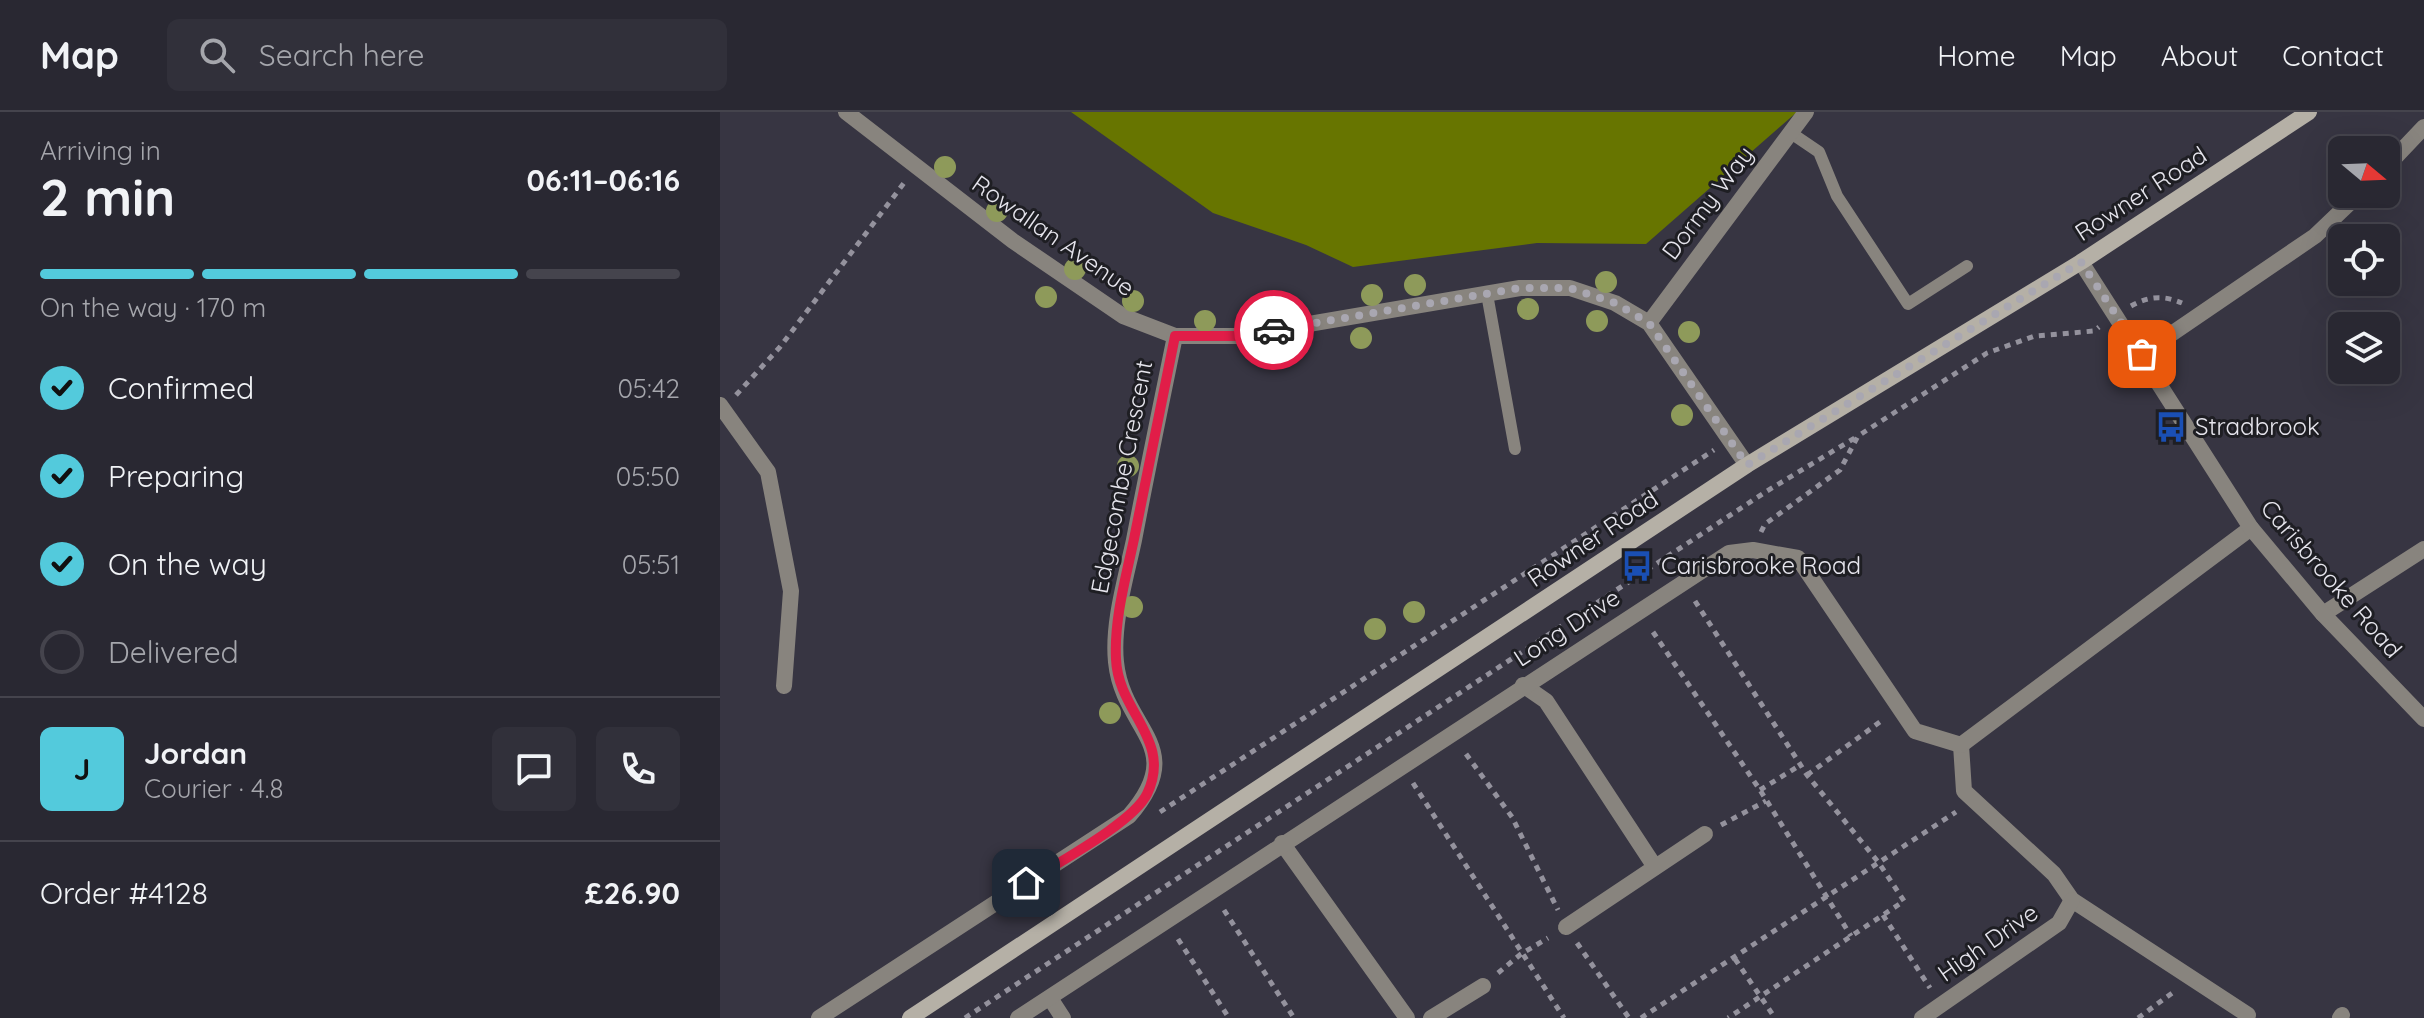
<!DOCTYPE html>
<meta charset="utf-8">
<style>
:root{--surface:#292832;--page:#31303a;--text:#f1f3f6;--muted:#a5a6ac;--line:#45444d;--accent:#53cadc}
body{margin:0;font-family:Quicksand,sans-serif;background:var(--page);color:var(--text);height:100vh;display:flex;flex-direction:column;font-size:30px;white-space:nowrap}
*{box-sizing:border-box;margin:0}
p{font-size:26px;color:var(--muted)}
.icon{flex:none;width:44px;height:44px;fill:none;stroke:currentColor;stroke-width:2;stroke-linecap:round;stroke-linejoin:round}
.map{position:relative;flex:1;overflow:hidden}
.side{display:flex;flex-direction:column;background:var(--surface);width:720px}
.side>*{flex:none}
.needle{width:52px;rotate:109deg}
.fabs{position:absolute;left:1608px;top:24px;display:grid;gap:16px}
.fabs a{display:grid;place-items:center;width:72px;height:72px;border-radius:12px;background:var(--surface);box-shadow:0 8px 32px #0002,0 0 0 2px var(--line);font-size:40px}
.pin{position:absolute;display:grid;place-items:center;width:68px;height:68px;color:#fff;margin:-34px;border-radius:16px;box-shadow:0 4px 12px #0006}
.courier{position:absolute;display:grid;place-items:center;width:80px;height:80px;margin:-40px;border:6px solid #e11d48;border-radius:50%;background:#fff;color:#222;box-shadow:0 2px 10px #0007}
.headline em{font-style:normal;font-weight:700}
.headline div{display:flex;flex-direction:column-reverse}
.headline{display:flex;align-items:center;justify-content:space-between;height:136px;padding:0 40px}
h1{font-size:52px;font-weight:700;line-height:60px}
.bar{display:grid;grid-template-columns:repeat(4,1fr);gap:12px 8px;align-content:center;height:96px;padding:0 40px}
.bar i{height:10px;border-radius:6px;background:var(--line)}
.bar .active{background:var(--accent)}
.bar p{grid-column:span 4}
.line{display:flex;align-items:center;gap:20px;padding:0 40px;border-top:2px solid var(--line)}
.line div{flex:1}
.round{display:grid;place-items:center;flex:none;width:84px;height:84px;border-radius:12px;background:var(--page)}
ol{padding:0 40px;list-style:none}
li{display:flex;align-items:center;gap:24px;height:88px}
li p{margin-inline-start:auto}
li .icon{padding:8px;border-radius:50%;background:var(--accent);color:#111;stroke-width:4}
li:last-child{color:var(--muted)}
li i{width:44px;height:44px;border:4px solid var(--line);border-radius:50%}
header{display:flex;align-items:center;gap:48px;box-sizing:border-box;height:112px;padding:0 40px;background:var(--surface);border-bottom:2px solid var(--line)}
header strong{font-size:38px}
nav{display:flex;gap:44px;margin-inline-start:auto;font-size:28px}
.search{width:560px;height:72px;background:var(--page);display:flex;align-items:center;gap:20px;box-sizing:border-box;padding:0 28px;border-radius:12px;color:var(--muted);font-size:30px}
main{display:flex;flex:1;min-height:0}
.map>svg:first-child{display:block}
</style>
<header>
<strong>Map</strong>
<div class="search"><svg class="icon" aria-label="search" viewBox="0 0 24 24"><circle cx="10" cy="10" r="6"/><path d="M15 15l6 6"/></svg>Search here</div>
<nav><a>Home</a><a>Map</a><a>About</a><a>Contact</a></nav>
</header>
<main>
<section class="side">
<div class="headline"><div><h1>2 min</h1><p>Arriving in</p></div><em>06:11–06:16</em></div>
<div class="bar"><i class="active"></i><i class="active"></i><i class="active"></i><i></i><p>On the way · 170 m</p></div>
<ol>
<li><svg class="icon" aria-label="check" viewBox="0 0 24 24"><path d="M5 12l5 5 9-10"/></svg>Confirmed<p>05:42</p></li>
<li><svg class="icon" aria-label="check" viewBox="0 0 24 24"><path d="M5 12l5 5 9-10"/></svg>Preparing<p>05:50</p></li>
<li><svg class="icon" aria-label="check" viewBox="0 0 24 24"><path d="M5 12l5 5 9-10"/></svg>On the way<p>05:51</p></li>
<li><i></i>Delivered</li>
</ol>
<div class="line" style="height:144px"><b class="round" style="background:var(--accent);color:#111">J</b><div><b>Jordan</b><p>Courier · 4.8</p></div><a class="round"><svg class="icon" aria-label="chat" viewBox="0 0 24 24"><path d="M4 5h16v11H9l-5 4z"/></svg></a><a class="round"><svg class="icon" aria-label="phone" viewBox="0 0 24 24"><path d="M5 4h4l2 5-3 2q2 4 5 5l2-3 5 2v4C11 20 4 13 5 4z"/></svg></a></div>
<div class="line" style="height:104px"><div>Order #4128</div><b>£26.90</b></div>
</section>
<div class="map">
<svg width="1704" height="906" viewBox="0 0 1704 906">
<rect width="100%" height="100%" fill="#373542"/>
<path fill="#677500" d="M351,0H1077L926,132L817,131L633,155L586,133L493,101Z"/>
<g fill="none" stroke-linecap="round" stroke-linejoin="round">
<g stroke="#94929d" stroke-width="5" stroke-dasharray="6 6" stroke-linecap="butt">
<path d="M1411,194C1429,184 1443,183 1462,191"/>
<path d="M16,283L60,235L184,71"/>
<path d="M1041,420L1045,412L1120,358L1138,324L1267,241L1315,224L1374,219L1379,215"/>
<path d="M975,489L1087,663L1159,751L1184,789L1008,906"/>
<path d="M933,520L1040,678L1131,824"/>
<path d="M746,642L792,705L838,798"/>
<path d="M1087,663L1164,607"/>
<path d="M693,671L844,906"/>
<path d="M1040,678L1082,652"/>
<path d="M440,700L994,338"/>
<path d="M1001,713L1046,689"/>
<path d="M504,798L574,906"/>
<path d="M1163,803L1210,876"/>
<path d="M458,827L509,906"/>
<path d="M857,831L909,906"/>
<path d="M1015,847L1055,906"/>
<path d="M778,861L801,842L828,826"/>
<path d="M245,906L1047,379L1138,324"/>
<path d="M921,906L1236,700"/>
<path d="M1418,906L1455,879"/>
</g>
<g stroke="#88847e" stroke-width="12">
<path d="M1071,21L1099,40L1117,84L1188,192L1247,154"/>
<path d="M767,182L795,337"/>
</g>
<g stroke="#88847e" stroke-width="16">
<path d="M126,0L293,129L403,204L455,224H518L800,176H850L895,191L929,211L1027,353"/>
<path d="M1666,55L1704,15"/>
<path d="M929,211L1086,0"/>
<path d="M1422,242L1595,124L1639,82"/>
<path d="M0,293L48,360L71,479L64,574"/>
<path d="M1603,502L1704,437"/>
<path d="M803,573L826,589L935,755"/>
<path d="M1241,633L1244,679L1334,762L1352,788L1528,903"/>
<path d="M562,731L687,906"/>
<path d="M846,815L985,722"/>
<path d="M330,886L343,906"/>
<path d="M99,906L409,704C470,634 403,619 396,550C392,511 406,466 414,428C427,360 441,292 455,224"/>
<path d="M298,906L1009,441L1033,438L1078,446L1195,619L1241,633L1531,416"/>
<path d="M711,906L763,874"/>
<path d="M1202,906L1339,811L1352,788"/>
<path d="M1620,906L1622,903"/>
</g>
<path stroke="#88847e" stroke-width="16" d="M1361,150L1531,416L1603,502L1704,607"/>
<path stroke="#b5b0a6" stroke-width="16" d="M190,906L1027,353L1361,150L1589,0"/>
</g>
<g fill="#8e9a5a">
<circle cx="225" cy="55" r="11"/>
<circle cx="277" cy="99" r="11"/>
<circle cx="355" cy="157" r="11"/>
<circle cx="886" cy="170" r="11"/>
<circle cx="695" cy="173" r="11"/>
<circle cx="652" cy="183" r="11"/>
<circle cx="326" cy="185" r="11"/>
<circle cx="413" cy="189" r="11"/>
<circle cx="808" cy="197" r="11"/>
<circle cx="550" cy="205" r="11"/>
<circle cx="485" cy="209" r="11"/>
<circle cx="877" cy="209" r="11"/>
<circle cx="969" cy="220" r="11"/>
<circle cx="641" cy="226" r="11"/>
<circle cx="962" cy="303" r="11"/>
<circle cx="408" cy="354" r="11"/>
<circle cx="412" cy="495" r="11"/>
<circle cx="694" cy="500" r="11"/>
<circle cx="655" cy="517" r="11"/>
<circle cx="390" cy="601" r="11"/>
</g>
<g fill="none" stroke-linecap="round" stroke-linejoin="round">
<path stroke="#a9a7b1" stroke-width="8" stroke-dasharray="0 14.4" d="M554,218L800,176H850L895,191L929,211L1027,353L1361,150L1422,242"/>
<path stroke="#e11d48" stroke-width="10" d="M306,771C335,752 413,711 427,682C453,628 398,600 396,547C394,507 406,465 414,427C428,359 441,291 455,224H518L554,218"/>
</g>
<defs>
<symbol id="bus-bare" viewBox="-9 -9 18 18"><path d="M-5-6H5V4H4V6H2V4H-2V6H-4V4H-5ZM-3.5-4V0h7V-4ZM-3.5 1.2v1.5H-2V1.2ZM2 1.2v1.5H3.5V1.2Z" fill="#1a4fb4" stroke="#1e1e23" stroke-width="2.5" paint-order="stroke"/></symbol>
</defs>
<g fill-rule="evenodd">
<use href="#bus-bare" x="1429" y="293" width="44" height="44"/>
<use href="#bus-bare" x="895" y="432" width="44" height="44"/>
</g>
<g text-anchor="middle" stroke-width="6" stroke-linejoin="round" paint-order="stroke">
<g font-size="24" fill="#e6e5ed" stroke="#1e1e23">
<text transform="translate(1421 82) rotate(-33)" y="8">Rowner Road</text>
<text transform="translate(988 91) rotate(-53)" y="8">Dormy Way</text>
<text transform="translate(333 124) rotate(35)" y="8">Rowallan Avenue</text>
<text transform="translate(402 365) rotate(-79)" y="8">Edgecombe Crescent</text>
<text transform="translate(873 427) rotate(-34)" y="8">Rowner Road</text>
<text transform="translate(1611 467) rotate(49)" y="8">Carisbrooke Road</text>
<text transform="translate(847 516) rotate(-33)" y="8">Long Drive</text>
<text transform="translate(1268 831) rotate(-35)" y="8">High Drive</text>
</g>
<g font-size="24" fill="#e6e5ed" stroke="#1e1e23" text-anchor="start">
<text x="1475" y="323">Stradbrook</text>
<text x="941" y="462">Carisbrooke Road</text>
</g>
</g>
</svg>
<div class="fabs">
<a><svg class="needle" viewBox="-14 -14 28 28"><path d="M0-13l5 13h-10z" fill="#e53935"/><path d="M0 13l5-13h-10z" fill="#a5a6ac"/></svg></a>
<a><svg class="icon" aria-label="locate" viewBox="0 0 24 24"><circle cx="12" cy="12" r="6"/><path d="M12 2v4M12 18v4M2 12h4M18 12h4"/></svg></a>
<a><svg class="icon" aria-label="layers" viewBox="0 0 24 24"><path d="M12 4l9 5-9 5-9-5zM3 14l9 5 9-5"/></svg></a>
</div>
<div class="pin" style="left:1422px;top:242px;background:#ea580c"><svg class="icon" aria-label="bag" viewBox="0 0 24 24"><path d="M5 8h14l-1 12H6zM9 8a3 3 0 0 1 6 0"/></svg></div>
<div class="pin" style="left:306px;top:771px;background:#1f2937"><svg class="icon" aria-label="home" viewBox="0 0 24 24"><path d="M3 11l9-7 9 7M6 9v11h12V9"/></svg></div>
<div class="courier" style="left:554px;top:218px"><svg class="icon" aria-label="car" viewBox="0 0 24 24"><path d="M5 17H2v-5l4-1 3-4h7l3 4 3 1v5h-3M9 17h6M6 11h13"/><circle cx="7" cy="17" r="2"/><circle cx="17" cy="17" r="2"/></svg></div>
</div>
</main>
